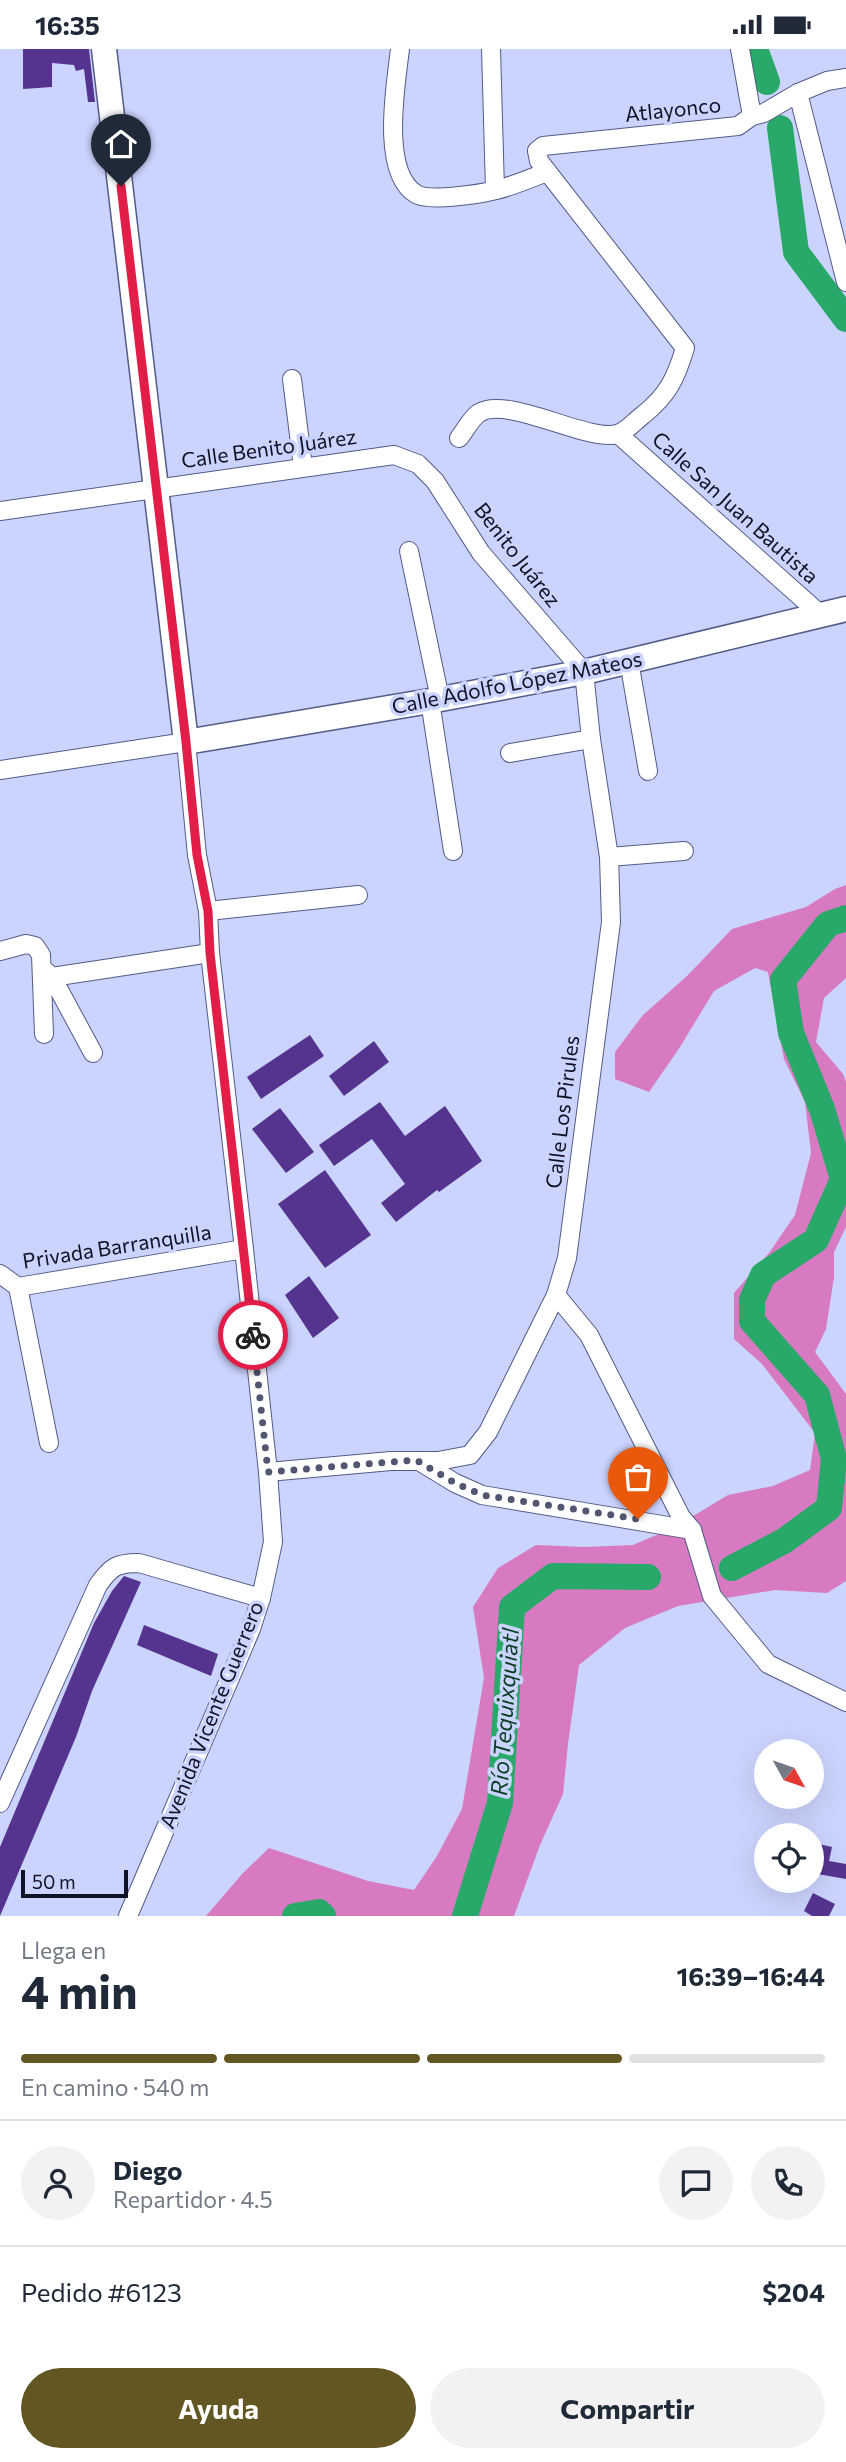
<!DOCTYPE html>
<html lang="es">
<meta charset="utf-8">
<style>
:root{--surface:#fff;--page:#f2f2f3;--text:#1f2937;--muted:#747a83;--line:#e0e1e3;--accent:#625622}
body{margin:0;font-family:Commissioner,sans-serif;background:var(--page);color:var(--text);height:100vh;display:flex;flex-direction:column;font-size:26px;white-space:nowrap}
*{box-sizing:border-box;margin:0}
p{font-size:23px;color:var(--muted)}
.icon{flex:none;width:38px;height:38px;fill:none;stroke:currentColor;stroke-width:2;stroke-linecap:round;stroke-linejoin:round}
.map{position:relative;height:1867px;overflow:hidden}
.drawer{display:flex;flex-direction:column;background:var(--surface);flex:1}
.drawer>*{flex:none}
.needle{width:46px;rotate:130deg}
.tools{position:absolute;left:754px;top:1690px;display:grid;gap:14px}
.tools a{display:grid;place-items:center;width:70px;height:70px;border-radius:50%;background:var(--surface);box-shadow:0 7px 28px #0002;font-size:35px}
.scale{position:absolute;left:21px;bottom:18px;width:107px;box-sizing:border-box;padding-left:7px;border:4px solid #101225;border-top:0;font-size:19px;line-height:24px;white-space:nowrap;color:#101225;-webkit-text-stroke:5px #cbd4fe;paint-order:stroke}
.pin{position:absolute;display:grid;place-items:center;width:60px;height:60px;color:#fff;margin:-72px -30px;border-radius:50% 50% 50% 0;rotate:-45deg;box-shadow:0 0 7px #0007}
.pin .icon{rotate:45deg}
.courier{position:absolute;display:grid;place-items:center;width:70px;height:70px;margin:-35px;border:5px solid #e11d48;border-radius:50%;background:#fff;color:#222;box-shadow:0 2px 9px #0007}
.summary em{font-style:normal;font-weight:700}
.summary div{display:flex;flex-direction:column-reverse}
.summary{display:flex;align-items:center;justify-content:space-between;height:119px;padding:0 21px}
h1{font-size:46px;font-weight:700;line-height:52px}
.bar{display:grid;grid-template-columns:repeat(4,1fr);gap:10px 7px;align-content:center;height:84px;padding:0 21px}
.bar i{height:9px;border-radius:5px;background:var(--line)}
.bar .current{background:var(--accent)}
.bar p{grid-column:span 4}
.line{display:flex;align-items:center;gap:18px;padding:0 21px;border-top:2px solid var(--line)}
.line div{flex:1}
.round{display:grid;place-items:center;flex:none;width:74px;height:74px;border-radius:37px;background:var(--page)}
.button{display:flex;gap:14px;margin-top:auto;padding:14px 21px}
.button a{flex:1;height:80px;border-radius:42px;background:var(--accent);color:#fff;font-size:28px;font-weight:700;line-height:80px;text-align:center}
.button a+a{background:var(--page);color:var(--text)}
.status{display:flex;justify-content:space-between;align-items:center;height:49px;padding:0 35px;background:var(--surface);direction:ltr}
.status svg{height:19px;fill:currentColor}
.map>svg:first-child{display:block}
</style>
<div class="status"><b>16:35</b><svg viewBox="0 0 49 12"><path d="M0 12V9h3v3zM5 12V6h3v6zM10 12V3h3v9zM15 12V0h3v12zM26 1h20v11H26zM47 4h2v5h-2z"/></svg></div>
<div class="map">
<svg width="846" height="1867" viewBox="0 0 846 1867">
<rect width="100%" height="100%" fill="#cbd4fe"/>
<path fill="#d77ac2" d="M846,836V929L824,949L816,993L843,1025L846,1033V1178L834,1203V1228L826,1280L815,1303L846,1345V1532L827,1544L775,1541L678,1557L625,1579L579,1616L568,1695L563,1745L540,1796L514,1867H206L243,1824L269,1799L368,1832L414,1841L437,1807L462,1760L484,1629L473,1558L498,1519L536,1496L585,1498L633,1496L675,1478L728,1446L773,1437L810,1421L815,1384L762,1315L734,1290V1244L769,1204L795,1166L811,1104L805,1053L784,1010L768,923L755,919L714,942L680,998L649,1043L615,1030V1003L643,966L687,927L732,880L806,858L835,840Z"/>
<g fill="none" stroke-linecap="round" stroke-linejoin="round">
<g stroke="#29a969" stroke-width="26">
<path d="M755,0L767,33"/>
<path d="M780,79L796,203L846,270"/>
<path d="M732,1519L784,1492L829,1459L834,1410L817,1346L752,1272V1251L763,1226L816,1191L843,1130L822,1060L791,984L783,931L828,875L846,869"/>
<path d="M295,1867L319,1863L323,1867"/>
<path d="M465,1867L500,1754L512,1558L553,1527L648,1528"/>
</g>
</g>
<g fill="#553490">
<path d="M23,0H89L95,53H88L84,20L76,22L74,16L52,14V38L23,40Z"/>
<path d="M310,986L324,1007L261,1050L247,1028Z"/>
<path d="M374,992L389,1013L344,1047L329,1027Z"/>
<path d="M380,1053L405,1087L445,1057L482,1112L439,1143L437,1141L396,1173L381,1154L405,1135L372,1090L334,1117L319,1096Z"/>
<path d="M280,1059L314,1103L286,1124L252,1080Z"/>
<path d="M325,1121L371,1186L325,1219L278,1155Z"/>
<path d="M309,1227L339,1269L313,1289L285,1246Z"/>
<path d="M124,1527L141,1533L92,1642L76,1688L0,1867V1798L94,1574L112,1542Z"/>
<path d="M144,1576L218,1605L211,1627L137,1596Z"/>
<path d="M819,1795L832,1798L829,1812L846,1815V1830L812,1824V1808L816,1809Z"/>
<path d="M813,1844L835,1855L829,1867H812L804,1862Z"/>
</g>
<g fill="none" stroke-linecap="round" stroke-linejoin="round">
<defs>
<g id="minor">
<path d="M400,0C396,35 380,123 416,145C429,153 480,145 496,141C513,137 531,129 547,123"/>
<path d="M491,0L495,141"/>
<path d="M740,0L752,67"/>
<path d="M798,44L846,233"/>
<path d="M292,330L303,418"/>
<path d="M618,385L821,566"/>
<path d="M459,389C465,382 471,369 479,364C506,346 587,393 617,385C626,383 636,371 643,366C668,346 676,329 685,299L539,112L537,102L543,97L738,77L752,67L764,64L798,44L827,32L846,29"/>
<path d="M0,462L394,406L418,415L435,432L481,504L584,623L591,690L609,808L611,873L567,1209L556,1246L488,1383L470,1406L438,1412H391L268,1423"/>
<path d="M409,502L440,650"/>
<path d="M629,612L648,722"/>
<path d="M430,652L453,802"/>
<path d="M510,704L591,690"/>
<path d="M0,721L186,693L197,806L208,862L210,904L244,1200L268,1423L273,1493L261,1549L251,1580L128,1867"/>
<path d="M609,808L684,802"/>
<path d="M208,862L358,846"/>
<path d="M0,902L26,895L35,897L41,906L44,985"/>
<path d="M43,920L52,928L210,904"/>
<path d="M52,928L93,1004"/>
<path d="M0,1225L18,1238L244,1200"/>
<path d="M18,1238L49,1394"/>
<path d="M556,1246L589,1286L681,1468L692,1481"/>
<path d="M419,1412L455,1434L482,1446L692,1481L712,1547L768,1615L846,1653"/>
<path d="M0,1754L98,1536C111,1518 116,1514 139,1514L261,1549"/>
</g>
<path id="secondary" d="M104,0L186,693L430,652L584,623L846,560"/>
</defs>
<use href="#minor" stroke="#535b88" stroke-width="20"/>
<use href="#secondary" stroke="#535b88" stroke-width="27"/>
<use href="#minor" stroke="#fff" stroke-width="18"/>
<use href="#secondary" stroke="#fff" stroke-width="24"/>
</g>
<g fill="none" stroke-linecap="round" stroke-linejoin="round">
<path stroke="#515671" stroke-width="7" stroke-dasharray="0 12.6" d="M253,1286L268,1423L416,1411L455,1434L482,1446L638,1470"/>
<path stroke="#e11d48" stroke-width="9" d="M121,137L186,693L197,806L208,862L210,904L253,1286"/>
</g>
<g text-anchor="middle" stroke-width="7" stroke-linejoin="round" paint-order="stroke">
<g font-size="21" fill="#101225" stroke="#cbd4fe">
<text transform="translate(673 61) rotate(-6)" y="7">Atlayonco</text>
<text transform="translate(269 400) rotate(-8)" y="7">Calle Benito Juárez</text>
<text transform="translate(735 459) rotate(42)" y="7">Calle San Juan Bautista</text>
<text transform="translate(517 506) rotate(52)" y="7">Benito Juárez</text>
<text transform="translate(517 634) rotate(-11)" y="7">Calle Adolfo López Mateos</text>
<text transform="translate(563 1063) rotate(-83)" y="7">Calle Los Pirules</text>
<text transform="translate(117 1198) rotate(-9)" y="7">Privada Barranquilla</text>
<text transform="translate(212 1666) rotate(-68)" y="7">Avenida Vicente Guerrero</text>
</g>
<g font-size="23" font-style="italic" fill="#0c3e24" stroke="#cbd4fe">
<text transform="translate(505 1663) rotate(-86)" y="8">Río Tequixquiatl</text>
</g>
</g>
</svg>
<div class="tools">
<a><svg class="needle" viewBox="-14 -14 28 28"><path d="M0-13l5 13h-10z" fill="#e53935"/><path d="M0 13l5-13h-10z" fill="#747a83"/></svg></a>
<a><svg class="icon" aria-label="locate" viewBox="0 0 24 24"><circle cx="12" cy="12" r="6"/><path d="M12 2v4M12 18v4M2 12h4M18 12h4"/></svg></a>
</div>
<div class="scale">50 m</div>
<div class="pin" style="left:638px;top:1470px;background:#ea580c"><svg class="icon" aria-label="bag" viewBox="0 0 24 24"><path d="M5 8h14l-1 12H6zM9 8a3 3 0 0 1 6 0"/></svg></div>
<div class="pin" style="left:121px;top:137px;background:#1f2937"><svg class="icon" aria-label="home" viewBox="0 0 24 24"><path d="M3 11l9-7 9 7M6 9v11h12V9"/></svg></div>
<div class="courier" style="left:253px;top:1286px"><svg class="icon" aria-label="bike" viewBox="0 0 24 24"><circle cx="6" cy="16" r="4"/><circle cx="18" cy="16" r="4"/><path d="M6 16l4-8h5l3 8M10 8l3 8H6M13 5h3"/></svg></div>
</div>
<section class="drawer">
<div class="summary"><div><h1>4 min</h1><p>Llega en</p></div><em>16:39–16:44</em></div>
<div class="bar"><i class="current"></i><i class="current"></i><i class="current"></i><i></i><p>En camino · 540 m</p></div>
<div class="line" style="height:126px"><a class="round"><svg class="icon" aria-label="person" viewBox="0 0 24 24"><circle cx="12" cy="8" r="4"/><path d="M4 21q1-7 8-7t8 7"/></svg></a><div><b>Diego</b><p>Repartidor · 4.5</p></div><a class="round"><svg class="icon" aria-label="chat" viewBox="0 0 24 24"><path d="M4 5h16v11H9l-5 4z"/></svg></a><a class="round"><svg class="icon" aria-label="phone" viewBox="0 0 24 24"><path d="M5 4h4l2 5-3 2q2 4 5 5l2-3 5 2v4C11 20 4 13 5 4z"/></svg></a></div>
<div class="line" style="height:91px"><div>Pedido #6123</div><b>$204</b></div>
<div class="button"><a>Ayuda</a><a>Compartir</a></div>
</section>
